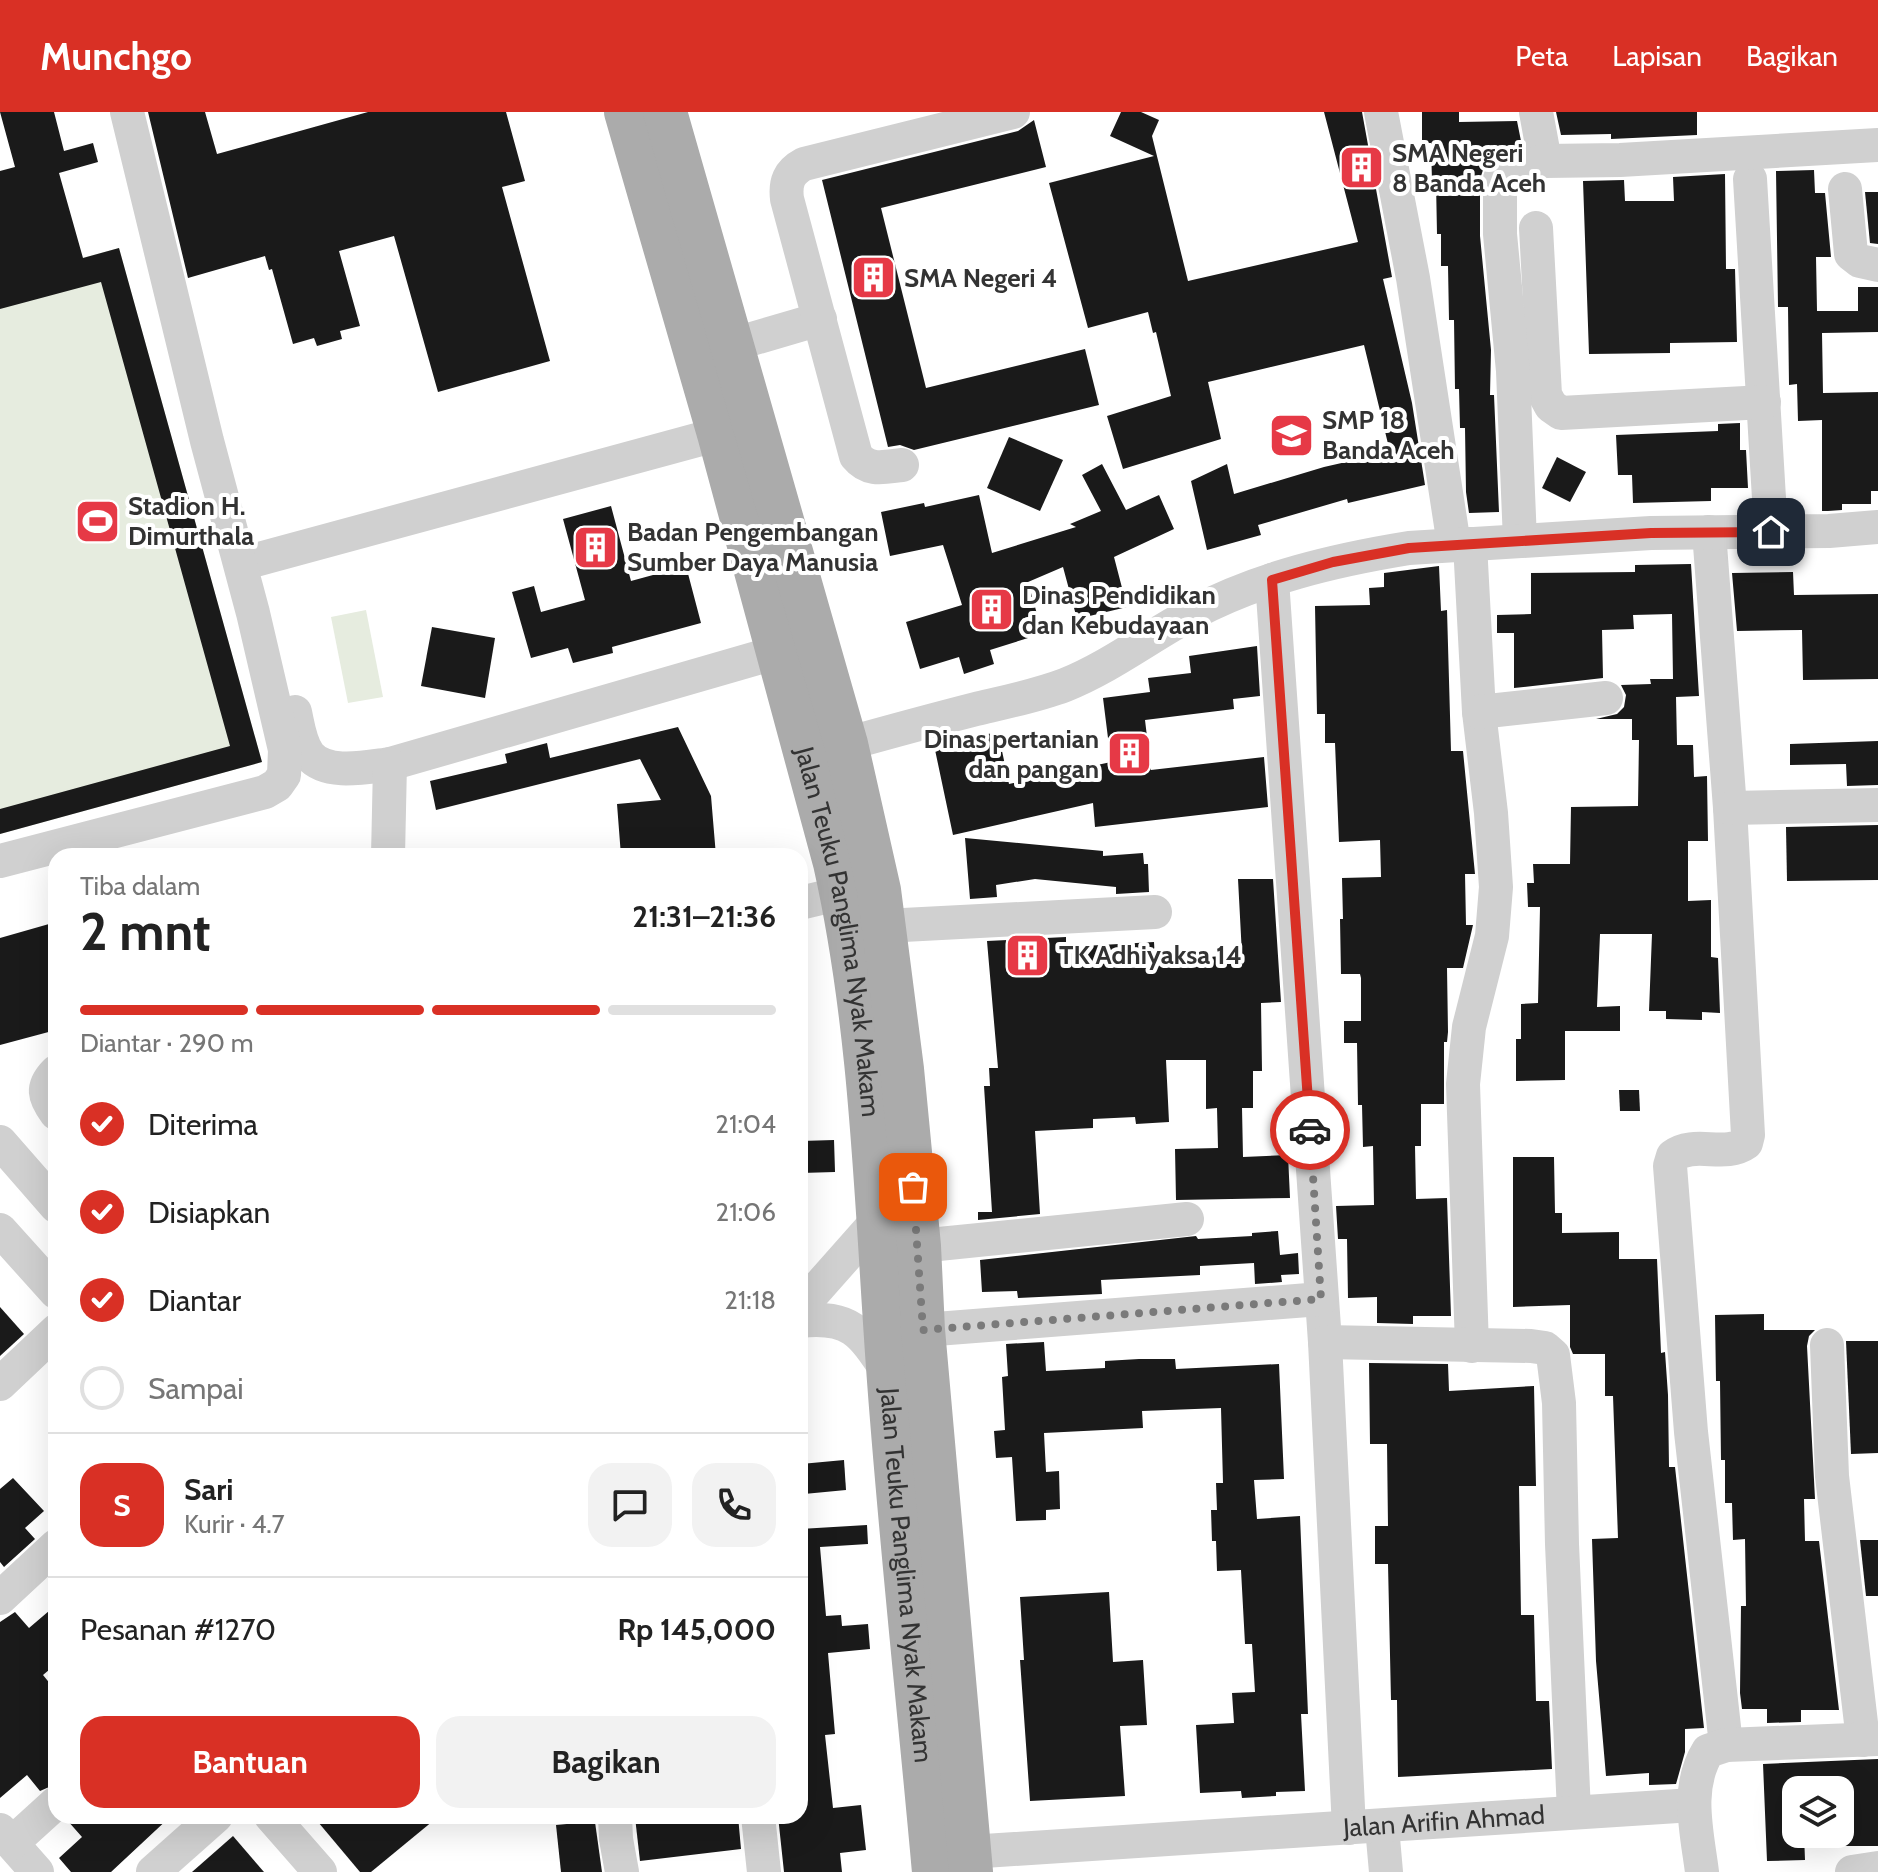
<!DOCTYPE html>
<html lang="id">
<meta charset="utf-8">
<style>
:root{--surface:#fff;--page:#f2f2f2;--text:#222;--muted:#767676;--line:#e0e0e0;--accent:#d93025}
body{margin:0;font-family:Cabin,sans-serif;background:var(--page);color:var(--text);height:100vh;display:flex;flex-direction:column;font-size:30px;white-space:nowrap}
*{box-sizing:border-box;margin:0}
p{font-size:26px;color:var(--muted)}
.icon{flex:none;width:44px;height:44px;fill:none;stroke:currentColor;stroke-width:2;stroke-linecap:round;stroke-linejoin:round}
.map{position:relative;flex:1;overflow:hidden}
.side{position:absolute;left:48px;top:736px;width:760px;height:976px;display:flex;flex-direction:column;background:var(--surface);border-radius:24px;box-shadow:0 8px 32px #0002}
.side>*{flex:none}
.buttons{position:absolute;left:1782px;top:1664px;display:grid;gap:16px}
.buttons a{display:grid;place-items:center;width:72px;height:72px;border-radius:16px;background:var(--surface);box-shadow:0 8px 32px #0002;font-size:40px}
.pin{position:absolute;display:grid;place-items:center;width:68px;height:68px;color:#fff;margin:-34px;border-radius:16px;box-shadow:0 4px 12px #0006}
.courier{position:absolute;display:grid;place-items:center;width:80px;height:80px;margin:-40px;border:6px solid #d93025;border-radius:50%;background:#fff;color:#222;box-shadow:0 2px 10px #0007}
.headline em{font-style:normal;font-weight:800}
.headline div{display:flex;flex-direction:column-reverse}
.headline{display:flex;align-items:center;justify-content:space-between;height:136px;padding:0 32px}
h1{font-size:52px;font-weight:800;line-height:60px}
.bar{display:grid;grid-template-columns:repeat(4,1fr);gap:12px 8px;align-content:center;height:96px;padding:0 32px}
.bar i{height:10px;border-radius:6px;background:var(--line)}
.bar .current{background:var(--accent)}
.bar p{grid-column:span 4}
.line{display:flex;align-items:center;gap:20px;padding:0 32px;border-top:2px solid var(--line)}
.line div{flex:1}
.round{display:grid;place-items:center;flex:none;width:84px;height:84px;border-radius:24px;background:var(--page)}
ol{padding:0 32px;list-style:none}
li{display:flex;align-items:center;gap:24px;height:88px}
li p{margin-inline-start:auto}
li .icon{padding:8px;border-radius:50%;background:var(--accent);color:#fff;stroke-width:4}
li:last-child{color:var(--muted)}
li i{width:44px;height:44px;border:4px solid var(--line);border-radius:50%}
.button{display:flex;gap:16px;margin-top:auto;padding:16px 32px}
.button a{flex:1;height:92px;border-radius:24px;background:var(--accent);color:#fff;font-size:32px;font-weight:800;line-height:92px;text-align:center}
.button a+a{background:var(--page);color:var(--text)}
header{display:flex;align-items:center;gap:48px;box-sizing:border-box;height:112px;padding:0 40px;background:var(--accent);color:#fff}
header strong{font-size:38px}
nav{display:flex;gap:44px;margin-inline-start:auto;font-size:28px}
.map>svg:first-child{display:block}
</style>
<header>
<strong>Munchgo</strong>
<nav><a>Peta</a><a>Lapisan</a><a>Bagikan</a></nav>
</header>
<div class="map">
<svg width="1878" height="1760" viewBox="0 0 1878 1760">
<rect width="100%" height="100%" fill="#fff"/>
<g fill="#e6ecdf">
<path d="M119,136L262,650L0,722V168Z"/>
<path d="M366,498L383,585L348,591L331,505Z"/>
</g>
<g fill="#1a1a1a">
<path d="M0,0H54L64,39L93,31L98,50L59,61L83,146L119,136L262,650L0,722V697L230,634L101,170L0,197V59L15,55Z"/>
<path d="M148,0H205L217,42L368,0H506L525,69L502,75L550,249L438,280L394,124L339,139L360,214L340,219L342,227L317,234L314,226L293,232L272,157L269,158L265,144L188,166Z"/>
<path d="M1121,0H1141L1159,8L1152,24L1188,169L1358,130L1324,0H1362L1392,165L1383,167L1412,291L1425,373L1348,391L1347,387L1258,413L1261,423L1207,438L1191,369L1227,352L1234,382L1324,355L1390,340L1364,233L1208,270L1221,327L1123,357L1107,304L1171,284L1156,220L1153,221L1148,200L1088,216L1049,71L1154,44L1110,24Z"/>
<path d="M1422,0H1459V10L1517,9L1522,34L1504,39L1490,49H1486L1480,67V124L1491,238L1490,283H1494L1499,400L1469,401L1466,380L1465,316H1460L1459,277H1455L1454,208H1449L1448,154H1441V122H1437L1436,70H1432L1431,31H1422Z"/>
<path d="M1556,0H1697V23L1611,27V22L1561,23Z"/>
<path d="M1034,8L1046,55L881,96L926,276L1085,237L1099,293L914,338L900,333L888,335L822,68L1018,19Z"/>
<path d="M1814,58L1815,81H1825L1831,145H1816L1817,199H1858V175H1878V220L1822,221L1823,281L1878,280V379H1871V392H1842V398L1828,399H1822V308L1798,309L1797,272L1789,273L1788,195H1778L1776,59Z"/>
<path d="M1725,62L1726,157H1735L1737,230L1670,231V241L1589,242L1583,69L1624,68L1625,89H1674L1673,65Z"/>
<path d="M1865,80H1878V132L1870,131Z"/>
<path d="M1740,311V338H1746L1748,376H1711V389L1633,391L1632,363H1618L1616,323L1718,319V312Z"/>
<path d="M1009,325L1063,348L1040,399L987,376Z"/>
<path d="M1557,345L1586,360L1570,390L1542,376Z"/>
<path d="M1102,352L1126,398L1159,383L1174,417L1114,445L1127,495L1077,507L1063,455L1028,470L1037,502L1022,507L1028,526L990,538L994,552L964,562L959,545L920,557L906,510L962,493L943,433L890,444L881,400L924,391L925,395L979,383L992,441L1076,415L1070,412L1101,399L1082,363Z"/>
<path d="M611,394L631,469L686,454L701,511L612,535L613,541L573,551L568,536L531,546L512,480L534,474L541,500L585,488L563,407Z"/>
<path d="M1691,452L1699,584L1676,585L1677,633H1693L1694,665L1707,664L1708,729H1688V789L1711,788V845L1718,846L1720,901L1702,900V908L1666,907V899H1649L1652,822H1600L1597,895L1620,894V919H1565V968L1516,969V927H1521V892L1538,891L1540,795H1528L1527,771H1534L1533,752H1570L1571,695L1638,694L1639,628H1632V607H1596L1617,602L1624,595L1626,583L1621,573L1651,572L1650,567H1673L1672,502L1633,503L1634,517L1602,518L1603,566L1514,576V521H1497V503L1531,502V461L1635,460V453Z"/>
<path d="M1439,454L1441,499L1447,498L1451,639H1463L1475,762H1465L1466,813H1473L1463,856H1447L1448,920L1447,930H1444V992H1421V1034H1415L1416,1087L1447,1086L1451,1204H1413V1212L1377,1211V1185L1348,1186L1347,1127H1338L1336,1094L1374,1093L1373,1034L1363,1035L1362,993H1358L1357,931H1344V909H1361V866L1360,862H1341L1340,807H1343L1342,766L1381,765L1380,728L1339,730L1335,631H1325V602H1317L1315,494L1370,493L1369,476L1384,475V461Z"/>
<path d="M1793,460L1794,483L1878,482V567L1803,568L1802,518L1737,519L1732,461Z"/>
<path d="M432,515L495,526L485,586L421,574Z"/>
<path d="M1257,534L1260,584L1233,587L1234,597L1145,608L1151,658L1264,645L1268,695L1095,715L1093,691L953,723L934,633L998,620L1009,672L1111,650L1103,586L1150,580L1148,566L1191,561L1189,544Z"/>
<path d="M678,615L711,684L716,744H621L617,692L661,688L640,647L436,698L430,669L507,651L505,642L547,631L550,646Z"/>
<path d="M1878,629V673L1847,674L1846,652L1790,653V632Z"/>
<path d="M1878,713V768L1787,769L1786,715Z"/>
<path d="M965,726L1103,739V744L1143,741L1144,752H1148L1149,780L1116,782V775L1035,767L996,773L997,785L970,787Z"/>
<path d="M1238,767H1273L1281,890L1261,891L1262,959H1253V996H1242L1243,1045L1288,1043L1290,1086L1176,1088L1175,1037L1218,1036L1217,996L1206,997V948H1166L1169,1010L1136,1012L1135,1005L1093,1007V1016L1035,1019L1040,1102L978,1108V1100H992L984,974H990L989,956H998L987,829L1066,825V835L1154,830L1155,848L1242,843Z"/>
<path d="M56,810V918L0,933V826Z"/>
<path d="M1619,978H1639L1640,999H1620Z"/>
<path d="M834,1028L835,1060L801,1061V1029Z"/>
<path d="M1513,1045H1554L1555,1101H1562V1121L1619,1120V1147H1657L1661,1241L1665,1240L1668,1283L1669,1355H1675L1704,1616L1685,1617V1640L1676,1672L1649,1673V1661L1606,1664L1596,1549L1592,1427L1618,1426L1613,1284H1605V1242H1573L1570,1235V1193L1513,1195Z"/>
<path d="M1278,1119L1280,1143L1298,1141L1299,1162L1281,1163L1282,1170L1255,1172L1254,1151L1200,1154V1163L1101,1168L1102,1182L1018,1186L1017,1179L982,1180L980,1148L1196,1124L1198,1127L1252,1124V1121Z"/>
<path d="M0,1195L24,1222L0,1244Z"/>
<path d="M1764,1202V1218H1815L1809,1224L1807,1234L1815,1387H1804L1805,1429H1819L1839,1598H1801V1610L1767,1611V1597H1742L1740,1581L1741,1494H1746L1745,1427L1733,1428L1732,1391H1725V1348H1721L1720,1269H1716L1715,1203Z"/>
<path d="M1846,1229H1878V1341L1851,1342Z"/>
<path d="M1044,1230L1046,1259L1105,1256V1249L1139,1247H1175L1176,1257L1279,1252L1284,1367L1254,1368L1257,1407L1300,1404L1308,1602H1301L1305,1679L1276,1680V1684L1242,1686L1241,1679L1200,1681L1196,1613L1234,1611L1232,1581L1255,1580L1252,1532H1245L1241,1458L1217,1459L1216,1429H1212L1211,1398H1217L1216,1371H1223L1221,1296L1142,1299L1143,1316L1044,1321L1046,1360L1059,1359L1060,1397L1046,1398V1408L1016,1409L1012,1345L996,1346L994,1319L1005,1318L1002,1265L1008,1264L1006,1232Z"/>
<path d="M1369,1251L1448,1252L1449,1279L1534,1274L1536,1374H1519L1521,1503H1534L1536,1589H1549L1552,1657L1398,1665L1397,1588H1391L1388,1452H1375V1414H1388L1387,1332H1370Z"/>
<path d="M844,1348L846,1378L804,1382L801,1352Z"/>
<path d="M13,1366L44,1399L25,1416L35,1427L4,1455L0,1450V1377Z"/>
<path d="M867,1413L868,1432L820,1435L826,1504L841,1503L842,1514L868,1512L870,1537L828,1541L835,1622L825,1623L833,1696L861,1693L866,1738L840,1741L842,1760H784L778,1704H800V1417Z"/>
<path d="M1860,1428H1878V1484H1866Z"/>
<path d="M1109,1480L1113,1550L1143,1548L1147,1613L1120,1614L1125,1684L1030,1689L1020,1548H1024L1020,1485Z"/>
<path d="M56,1493V1552L43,1563L56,1579V1672L40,1679L27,1663L0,1686V1510L15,1500L29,1516Z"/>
<path d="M1878,1647V1734H1840V1678H1796V1722H1804L1805,1748L1767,1749L1763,1652Z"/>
<path d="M71,1704H171L111,1760H71L59,1746L82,1725L67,1708Z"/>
<path d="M313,1704H439L371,1760H360Z"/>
<path d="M645,1704H738L741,1737L640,1749L635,1705Z"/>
<path d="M588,1710H595L602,1760H561L556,1713Z"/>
<path d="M233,1724L264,1760H192Z"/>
</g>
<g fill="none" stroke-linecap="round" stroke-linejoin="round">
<g stroke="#d0d0d0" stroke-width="34">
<path d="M1381,0L1413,166L1454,433"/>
<path d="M1536,0L1545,49"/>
<path d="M1750,67L1771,420"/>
<path d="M1845,77L1851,142L1860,149L1878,153"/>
<path d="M1536,116L1545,283L1551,294L1561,301L1764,290"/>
<path d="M731,233L820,207"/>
<path d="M902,353C884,355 869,360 856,344L787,87C785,70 789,60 804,52L1013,0"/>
<path d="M1709,420L1730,696L1748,1023L1746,1031C1725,1046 1694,1028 1673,1044L1670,1054L1691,1320L1726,1633"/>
<path d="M1520,429L1513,259L1500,122V67L1510,58L1545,49L1620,48L1878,33"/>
<path d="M1470,432L1479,600L1491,701L1496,775L1492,824L1469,915L1463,972L1472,1234"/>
<path d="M241,452L719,322"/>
<path d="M1272,468L1325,1230L1349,1716"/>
<path d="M295,600C298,614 300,631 309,643C327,664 366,655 390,652L778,540"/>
<path d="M1479,600L1606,586"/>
<path d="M846,632C889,620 933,608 976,597C1006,590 1036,584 1065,573C1110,555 1150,524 1193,501C1259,466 1335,448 1409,436L1651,421L1829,419L1878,415"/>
<path d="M1730,696L1878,693"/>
<path d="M388,744L390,652"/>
<path d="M0,749L265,680L277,673L284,663L285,638L253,501L207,329L127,0"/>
<path d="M800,791L842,781"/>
<path d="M884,814L1155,800"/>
<path d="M56,960C41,975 44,985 56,1001"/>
<path d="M0,1030L56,1094"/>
<path d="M0,1118L56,1180"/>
<path d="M919,1134L1187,1107"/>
<path d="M800,1196L877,1109"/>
<path d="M800,1209C851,1203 862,1221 888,1260"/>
<path d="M923,1218L1321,1187"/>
<path d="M1325,1230L1531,1234L1545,1236L1553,1243L1559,1291L1562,1432L1574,1700"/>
<path d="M1827,1233L1832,1364L1863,1628"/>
<path d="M0,1272L56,1219"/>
<path d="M0,1486L56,1434"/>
<path d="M271,1704L320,1760"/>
<path d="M615,1704L616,1727L622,1760"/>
<path d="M758,1704L764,1760"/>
<path d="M1382,1715L1386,1760"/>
<path d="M0,1718L37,1760"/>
<path d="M12,1731L56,1691"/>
<path id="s1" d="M969,1740L1693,1693"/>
<path d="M153,1760L216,1704"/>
<path d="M1702,1760C1697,1720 1685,1676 1708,1639L1726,1633L1878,1627"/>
<path d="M1852,1760L1878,1756"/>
</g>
<g stroke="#ababab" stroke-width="44">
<path id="s2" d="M626,0L719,322L835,751C872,916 876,1087 888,1255C900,1424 919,1592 934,1760"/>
<path d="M665,0L846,632L879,778L902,957L919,1134L923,1218L971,1760"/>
</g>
</g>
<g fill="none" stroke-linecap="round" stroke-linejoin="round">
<path stroke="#7a7a7a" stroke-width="8" stroke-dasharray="0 14.4" d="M913,1075L923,1218L1321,1187L1310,1018"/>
<path stroke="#d93025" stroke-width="10" d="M1310,1018L1272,468L1333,450L1409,436L1651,421L1771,420"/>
</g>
<defs>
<symbol id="building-square" viewBox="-11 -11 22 22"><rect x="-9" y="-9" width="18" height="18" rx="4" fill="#e63946" stroke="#fff"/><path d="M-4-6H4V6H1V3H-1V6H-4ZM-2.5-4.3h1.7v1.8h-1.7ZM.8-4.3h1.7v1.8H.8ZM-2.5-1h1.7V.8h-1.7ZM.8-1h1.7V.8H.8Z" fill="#fff"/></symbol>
<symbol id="school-square" viewBox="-11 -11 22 22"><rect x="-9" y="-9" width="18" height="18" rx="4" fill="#e63946" stroke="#fff"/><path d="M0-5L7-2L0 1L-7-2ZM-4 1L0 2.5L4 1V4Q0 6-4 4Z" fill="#fff"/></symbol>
<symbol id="stadium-square" viewBox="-11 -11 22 22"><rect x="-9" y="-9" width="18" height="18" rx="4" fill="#e63946" stroke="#fff"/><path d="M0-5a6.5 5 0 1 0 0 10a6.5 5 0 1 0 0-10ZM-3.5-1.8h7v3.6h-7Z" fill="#fff"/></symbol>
</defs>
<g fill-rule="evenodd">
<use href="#building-square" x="1336" y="30" width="51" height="51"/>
<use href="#building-square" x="848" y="140" width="51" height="51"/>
<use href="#school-square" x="1266" y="298" width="51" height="51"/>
<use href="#stadium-square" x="72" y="384" width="51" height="51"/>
<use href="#building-square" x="570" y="410" width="51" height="51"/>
<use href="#building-square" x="966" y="472" width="51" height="51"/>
<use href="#building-square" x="1104" y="616" width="51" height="51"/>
<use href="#building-square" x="1002" y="818" width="51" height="51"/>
</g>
<g text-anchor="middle" stroke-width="8" stroke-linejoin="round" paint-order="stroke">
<g font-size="26" font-weight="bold" fill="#333" stroke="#fff" text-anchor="start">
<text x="1392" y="50">SMA Negeri<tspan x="1392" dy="30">8 Banda Aceh</tspan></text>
<text x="904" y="175">SMA Negeri 4</text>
<text x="1322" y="317">SMP 18<tspan x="1322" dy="30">Banda Aceh</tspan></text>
<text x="128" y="403">Stadion H.<tspan x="128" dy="30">Dimurthala</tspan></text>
<text x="627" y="429">Badan Pengembangan<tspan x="627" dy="30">Sumber Daya Manusia</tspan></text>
<text x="1022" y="492">Dinas Pendidikan<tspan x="1022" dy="30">dan Kebudayaan</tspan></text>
<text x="1099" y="636" text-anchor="end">Dinas pertanian<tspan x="1099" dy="30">dan pangan</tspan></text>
<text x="1059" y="852">TK Adhiyaksa 14</text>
</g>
<g font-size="26" fill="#333" stroke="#fff">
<text dy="9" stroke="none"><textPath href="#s2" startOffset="848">Jalan Teuku Panglima Nyak Makam</textPath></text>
<text dy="9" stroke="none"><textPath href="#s2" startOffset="1496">Jalan Teuku Panglima Nyak Makam</textPath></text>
<text dy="9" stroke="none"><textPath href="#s1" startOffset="476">Jalan Arifin Ahmad</textPath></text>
</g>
</g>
</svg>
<div class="buttons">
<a><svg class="icon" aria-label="layers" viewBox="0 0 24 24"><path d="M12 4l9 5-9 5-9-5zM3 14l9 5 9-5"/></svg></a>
</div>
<div class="pin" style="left:913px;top:1075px;background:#ea580c"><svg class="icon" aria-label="bag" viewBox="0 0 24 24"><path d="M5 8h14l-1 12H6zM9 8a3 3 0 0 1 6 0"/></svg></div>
<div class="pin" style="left:1771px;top:420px;background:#1f2937"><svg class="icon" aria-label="home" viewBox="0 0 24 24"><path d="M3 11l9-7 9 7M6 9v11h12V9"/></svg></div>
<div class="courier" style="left:1310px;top:1018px"><svg class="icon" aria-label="car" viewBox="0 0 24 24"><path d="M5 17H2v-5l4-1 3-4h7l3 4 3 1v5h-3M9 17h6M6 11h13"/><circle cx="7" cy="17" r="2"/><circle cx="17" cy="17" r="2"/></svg></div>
<section class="side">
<div class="headline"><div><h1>2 mnt</h1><p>Tiba dalam</p></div><em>21:31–21:36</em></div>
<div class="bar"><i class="current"></i><i class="current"></i><i class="current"></i><i></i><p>Diantar · 290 m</p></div>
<ol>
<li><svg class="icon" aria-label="check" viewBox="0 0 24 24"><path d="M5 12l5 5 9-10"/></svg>Diterima<p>21:04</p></li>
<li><svg class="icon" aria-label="check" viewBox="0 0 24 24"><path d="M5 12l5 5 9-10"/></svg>Disiapkan<p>21:06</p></li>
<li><svg class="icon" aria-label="check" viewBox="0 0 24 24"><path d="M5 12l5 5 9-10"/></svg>Diantar<p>21:18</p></li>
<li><i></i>Sampai</li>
</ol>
<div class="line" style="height:144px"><b class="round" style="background:var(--accent);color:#fff">S</b><div><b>Sari</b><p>Kurir · 4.7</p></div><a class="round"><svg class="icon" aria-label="chat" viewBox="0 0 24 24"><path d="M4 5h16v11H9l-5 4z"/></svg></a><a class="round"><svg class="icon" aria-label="phone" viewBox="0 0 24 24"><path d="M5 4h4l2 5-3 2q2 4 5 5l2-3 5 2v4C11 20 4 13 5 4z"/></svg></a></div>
<div class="line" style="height:104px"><div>Pesanan #1270</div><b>Rp 145,000</b></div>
<div class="button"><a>Bantuan</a><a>Bagikan</a></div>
</section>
</div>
